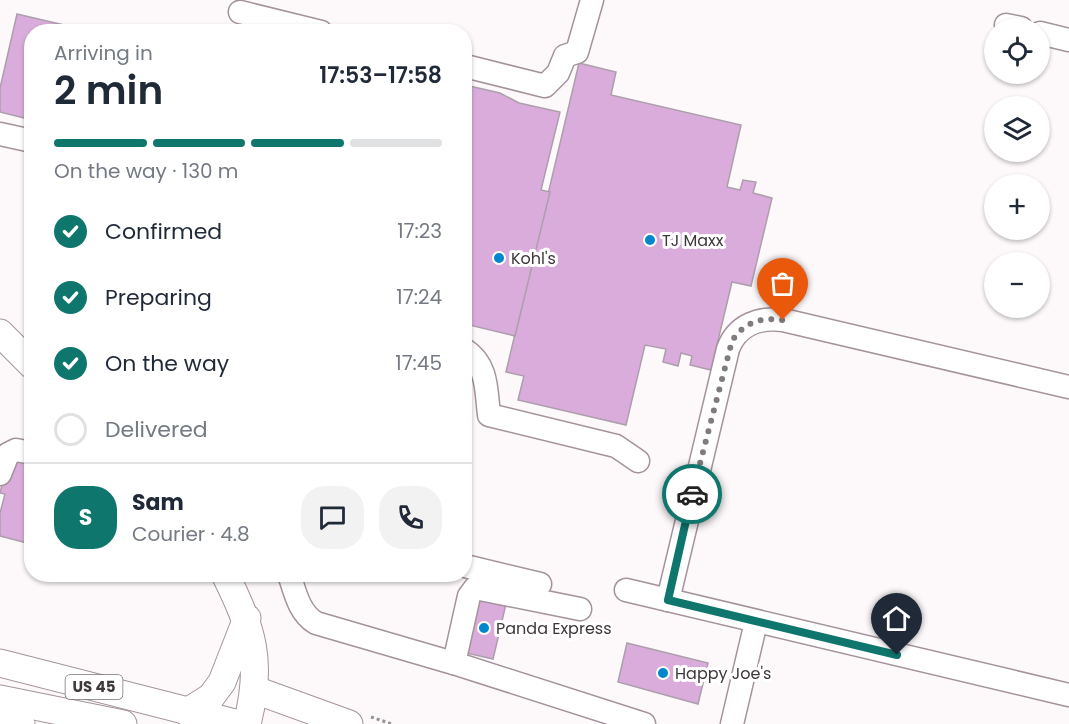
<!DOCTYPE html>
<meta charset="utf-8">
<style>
:root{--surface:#fff;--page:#f2f2f3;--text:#1f2937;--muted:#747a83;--line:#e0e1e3;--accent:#0f766e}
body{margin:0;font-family:Poppins,sans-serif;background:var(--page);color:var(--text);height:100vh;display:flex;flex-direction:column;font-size:22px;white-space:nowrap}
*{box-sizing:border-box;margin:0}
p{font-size:20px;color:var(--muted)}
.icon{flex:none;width:33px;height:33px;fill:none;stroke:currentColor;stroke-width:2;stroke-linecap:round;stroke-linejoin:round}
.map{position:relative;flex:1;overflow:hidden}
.panel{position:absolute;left:24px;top:24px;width:448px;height:558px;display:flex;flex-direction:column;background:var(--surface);border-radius:24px;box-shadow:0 2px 4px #0004}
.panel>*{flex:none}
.controls{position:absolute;left:984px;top:18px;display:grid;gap:12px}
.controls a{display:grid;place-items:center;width:66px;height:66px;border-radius:50%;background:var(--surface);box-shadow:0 2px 4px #0004;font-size:30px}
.pin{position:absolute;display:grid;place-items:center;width:51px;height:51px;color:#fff;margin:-62px -26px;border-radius:50% 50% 50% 0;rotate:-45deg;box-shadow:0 0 6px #0007}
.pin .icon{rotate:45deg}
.courier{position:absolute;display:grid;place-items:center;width:60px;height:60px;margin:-30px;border:4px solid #0f766e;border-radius:50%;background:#fff;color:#222;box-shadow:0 2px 8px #0007}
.headline em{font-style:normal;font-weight:600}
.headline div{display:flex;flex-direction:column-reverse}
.headline{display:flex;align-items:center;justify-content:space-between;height:102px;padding:0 30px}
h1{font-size:39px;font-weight:600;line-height:45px}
.bar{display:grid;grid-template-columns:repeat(4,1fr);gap:9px 6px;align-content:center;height:72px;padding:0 30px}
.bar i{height:8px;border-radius:4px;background:var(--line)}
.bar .active{background:var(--accent)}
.bar p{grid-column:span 4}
.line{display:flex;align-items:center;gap:15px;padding:0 30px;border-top:2px solid var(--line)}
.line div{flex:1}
.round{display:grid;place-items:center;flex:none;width:63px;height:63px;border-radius:24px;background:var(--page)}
ol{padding:0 30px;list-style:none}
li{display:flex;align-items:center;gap:18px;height:66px}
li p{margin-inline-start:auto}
li .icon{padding:6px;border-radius:50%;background:var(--accent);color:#fff;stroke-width:4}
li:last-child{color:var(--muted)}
li i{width:33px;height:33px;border:3px solid var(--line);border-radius:50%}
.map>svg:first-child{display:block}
</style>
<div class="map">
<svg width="1069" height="724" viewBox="0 0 1069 724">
<rect width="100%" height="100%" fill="#fdf9fb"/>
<g fill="#daacdb" stroke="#ac9fac" stroke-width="1.5">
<path d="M17,14L94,32H32V120L0,112V88Z"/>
<path d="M579,63L616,72L611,95L741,125L727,187L740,190L743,180L756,182L753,193L772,198L751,286L732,282L711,370L690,365L692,356L681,353L678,366L663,362L666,349L645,345L626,425L518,400L524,376L506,372Z"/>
<path d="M465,85L500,93L519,103L560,112L541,190L550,192L515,336L465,324Z"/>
<path d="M15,459L32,463V521L27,543L0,536V513L5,494L0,493L4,476Z"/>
<path d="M474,597L506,604L493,659L462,652Z"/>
<path d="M627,643L708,663L698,704L618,682Z"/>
</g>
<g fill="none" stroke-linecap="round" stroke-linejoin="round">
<defs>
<g id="minor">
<path d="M240,12L321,32"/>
<path d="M1006,25L1021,28"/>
<path d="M1040,33L1069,40"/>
<path d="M465,66L545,86L558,73L565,56L577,52L592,0"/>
<path d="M0,134L32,141"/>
<path d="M465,350C488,365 486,390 489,415L616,446L638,461"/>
<path d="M0,474L8,454L16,450L32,453"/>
<path d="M465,566L540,584"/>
<path d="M289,574C295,592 299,613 316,623L460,665L644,724"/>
<path d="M626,590L1069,695"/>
<path d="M668,600L728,349C737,325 759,317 783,320L1069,387"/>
<path d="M454,663L469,596L475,588L580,609"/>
<path d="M732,724L756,622"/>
</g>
<g id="major">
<path d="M0,333L32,365"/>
<path d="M225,574C253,631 263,661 247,724"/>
<path d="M0,663L239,724"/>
<path d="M255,690L349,724"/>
<path d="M0,699L123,724"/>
<path d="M187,712L211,697L222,682L247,618"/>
<path d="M0,718L21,724"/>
</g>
</defs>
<use href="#minor" stroke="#a5939c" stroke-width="25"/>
<use href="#major" stroke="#a5939c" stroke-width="29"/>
<path stroke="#979194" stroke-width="3" stroke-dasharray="3 3" stroke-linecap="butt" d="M371,717L392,724"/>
<use href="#minor" stroke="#fff" stroke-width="22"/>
<use href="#major" stroke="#fff" stroke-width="27"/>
</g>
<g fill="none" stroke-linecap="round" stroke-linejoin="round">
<path stroke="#817b7e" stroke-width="6" stroke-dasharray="0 10.8" d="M692,494L732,341C744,322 762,317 783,320"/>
<path stroke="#0f766e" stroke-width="8" d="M692,494L668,600L897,655"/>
</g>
<g fill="#0187ce" stroke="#fff" stroke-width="2">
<circle cx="650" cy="240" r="6"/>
<circle cx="499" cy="258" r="6"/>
<circle cx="484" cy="628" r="6"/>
<circle cx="663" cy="673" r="6"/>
</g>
<g text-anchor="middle" stroke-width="6" stroke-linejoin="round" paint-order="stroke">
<rect fill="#fff" stroke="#787376" stroke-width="1.5" x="65.5" y="675" width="57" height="24" rx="4.5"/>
<g font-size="15" font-weight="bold" fill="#3e373b">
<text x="94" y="692">US 45</text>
</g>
<g font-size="16" fill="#3e373b" stroke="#fff" text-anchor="start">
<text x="662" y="246">TJ Maxx</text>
<text x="511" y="264">Kohl's</text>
<text x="496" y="634">Panda Express</text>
<text x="675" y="679">Happy Joe's</text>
</g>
</g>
</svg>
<div class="controls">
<a><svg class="icon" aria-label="locate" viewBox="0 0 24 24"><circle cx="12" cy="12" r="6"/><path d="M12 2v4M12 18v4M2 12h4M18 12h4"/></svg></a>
<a><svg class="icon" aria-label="layers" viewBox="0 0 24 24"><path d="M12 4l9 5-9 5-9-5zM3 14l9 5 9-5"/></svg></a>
<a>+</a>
<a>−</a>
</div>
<div class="pin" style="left:783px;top:320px;background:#ea580c"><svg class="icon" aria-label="bag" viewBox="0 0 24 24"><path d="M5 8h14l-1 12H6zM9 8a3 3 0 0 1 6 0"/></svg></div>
<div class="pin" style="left:897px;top:655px;background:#1f2937"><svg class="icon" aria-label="home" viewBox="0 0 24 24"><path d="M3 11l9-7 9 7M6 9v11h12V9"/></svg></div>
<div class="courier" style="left:692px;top:494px"><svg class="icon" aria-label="car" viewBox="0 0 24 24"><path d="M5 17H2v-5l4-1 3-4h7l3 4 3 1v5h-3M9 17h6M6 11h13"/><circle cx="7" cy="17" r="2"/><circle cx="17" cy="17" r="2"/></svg></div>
<section class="panel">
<div class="headline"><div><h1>2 min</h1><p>Arriving in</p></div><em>17:53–17:58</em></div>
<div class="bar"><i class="active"></i><i class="active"></i><i class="active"></i><i></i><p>On the way · 130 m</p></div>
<ol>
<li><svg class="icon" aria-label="check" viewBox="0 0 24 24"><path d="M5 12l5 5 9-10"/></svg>Confirmed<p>17:23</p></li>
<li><svg class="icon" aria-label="check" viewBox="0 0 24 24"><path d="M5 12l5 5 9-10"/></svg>Preparing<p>17:24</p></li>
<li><svg class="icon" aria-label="check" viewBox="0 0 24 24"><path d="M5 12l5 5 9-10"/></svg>On the way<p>17:45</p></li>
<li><i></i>Delivered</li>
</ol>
<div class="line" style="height:108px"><b class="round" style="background:var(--accent);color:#fff">S</b><div><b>Sam</b><p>Courier · 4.8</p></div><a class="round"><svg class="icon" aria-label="chat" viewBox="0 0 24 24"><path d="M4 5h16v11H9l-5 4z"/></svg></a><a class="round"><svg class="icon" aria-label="phone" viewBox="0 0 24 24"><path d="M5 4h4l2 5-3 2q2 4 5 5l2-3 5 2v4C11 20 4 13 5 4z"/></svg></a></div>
</section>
</div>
